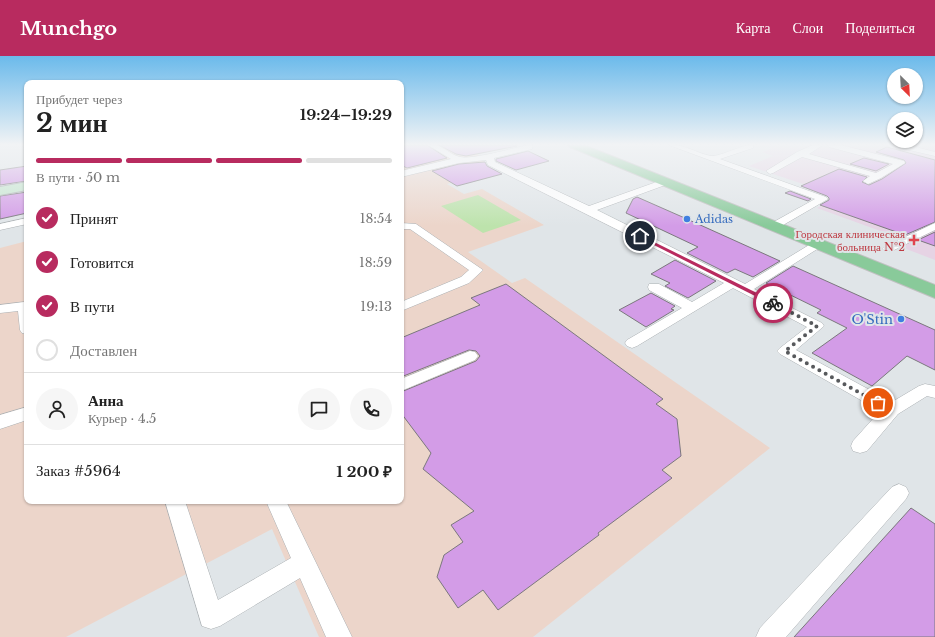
<!DOCTYPE html>
<html lang="ru">
<meta charset="utf-8">
<style>
:root{--surface:#fff;--page:#f6f6f6;--text:#222;--muted:#767676;--line:#e0e0e0;--accent:#b82b5f}
body{margin:0;font-family:"Libre Baskerville",serif;background:var(--page);color:var(--text);height:100vh;display:flex;flex-direction:column;font-size:15px;white-space:nowrap}
*{box-sizing:border-box;margin:0}
p{font-size:13px;color:var(--muted)}
.icon{flex:none;width:22px;height:22px;fill:none;stroke:currentColor;stroke-width:2;stroke-linecap:round;stroke-linejoin:round}
.map{position:relative;flex:1;overflow:hidden}
.sheet{position:absolute;left:24px;top:24px;width:380px;height:424px;display:flex;flex-direction:column;background:var(--surface);border-radius:8px;box-shadow:0 1px 3px #0004}
.sheet>*{flex:none}
.needle{width:26px;rotate:156deg}
.buttons{position:absolute;left:887px;top:12px;display:grid;gap:8px}
.buttons a{display:grid;place-items:center;width:36px;height:36px;border-radius:50%;background:var(--surface);box-shadow:0 1px 3px #0004;font-size:20px}
.pin{position:absolute;display:grid;place-items:center;width:34px;height:34px;color:#fff;margin:-17px;border:2px solid #fff;border-radius:50%;box-shadow:0 1px 4px #0007}
.courier{position:absolute;display:grid;place-items:center;width:40px;height:40px;margin:-20px;border:3px solid #b82b5f;border-radius:50%;background:#fff;color:#222;box-shadow:0 1px 5px #0007}
.head em{font-style:normal;font-weight:800}
.head div{display:flex;flex-direction:column-reverse}
.head{display:flex;align-items:center;justify-content:space-between;height:68px;padding:0 12px}
h1{font-size:26px;font-weight:800;line-height:30px}
.bar{display:grid;grid-template-columns:repeat(4,1fr);gap:6px 4px;align-content:center;height:48px;padding:0 12px}
.bar i{height:5px;border-radius:3px;background:var(--line)}
.bar .selected{background:var(--accent)}
.bar p{grid-column:span 4}
.line{display:flex;align-items:center;gap:10px;padding:0 12px;border-top:1px solid var(--line)}
.line div{flex:1}
.round{display:grid;place-items:center;flex:none;width:42px;height:42px;border-radius:21px;background:var(--page)}
ol{padding:0 12px;list-style:none}
li{display:flex;align-items:center;gap:12px;height:44px}
li p{margin-inline-start:auto}
li .icon{padding:4px;border-radius:50%;background:var(--accent);color:#fff;stroke-width:4}
li:last-child{color:var(--muted)}
li i{width:22px;height:22px;border:2px solid var(--line);border-radius:50%}
header{display:flex;align-items:center;gap:24px;box-sizing:border-box;height:56px;padding:0 20px;background:var(--accent);color:#fff}
header strong{font-size:19px}
nav{display:flex;gap:22px;margin-inline-start:auto;font-size:14px}
.map>svg:first-child{display:block}
</style>
<header>
<strong>Munchgo</strong>
<nav><a>Карта</a><a>Слои</a><a>Поделиться</a></nav>
</header>
<div class="map">
<svg width="935" height="581" viewBox="0 0 935 581">
<rect width="100%" height="100%" fill="#e0e5e8"/>
<path fill="#ecd5ca" d="M401,89H516L519,90L478,98L485,107L465,123L447,128L464,138L482,133L544,169L468,196L512,227L525,222L770,392L533,581H319L272,473L66,581H0V192L27,185V445H401Z"/>
<path fill="#e6d3e4" d="M762,89H918L926,91L935,89V204L888,186L897,181L817,152L839,140L749,110L773,100L762,96L773,92Z"/>
<path fill="#bde3ac" d="M478,139L521,164L483,177L441,150Z"/>
<g fill="#d39ce7" stroke="#7b787d">
<path d="M401,89H427L447,102L407,112L401,109Z"/>
<path d="M439,89H514L517,90L466,100L456,98Z"/>
<path d="M887,91L935,104V166L905,179L820,149L829,144V142L827,140L801,130L839,113L867,121L862,126L869,129L882,123L906,107L904,104L876,96Z"/>
<path d="M528,95L549,105L516,114L496,105V103Z"/>
<path d="M864,102L889,108L876,115L850,108Z"/>
<path d="M485,106L487,110L502,118L457,130L432,115L459,108Z"/>
<path d="M27,110V125L0,129V114Z"/>
<path d="M790,135L811,143L808,145L785,137Z"/>
<path d="M27,136V157L0,163V140Z"/>
<path d="M637,141L687,163L780,205L753,221L735,213L727,217L687,197L698,191L626,157L633,143Z"/>
<path d="M935,176V190L918,184Z"/>
<path d="M675,204L716,225L688,242L665,230L670,227L651,218Z"/>
<path d="M793,210L935,274V314L907,300L872,330L812,297L847,272L817,257L821,254L766,227Z"/>
<path d="M506,228L663,343L656,348L677,363L681,400L662,414L672,422L598,477L599,479L498,554L483,534L458,552L437,521L444,499L463,486L451,469L474,455L423,413L431,397L401,357V336L476,305L480,300L476,295L469,294L401,321V282L480,249L471,242Z"/>
<path d="M651,237L675,250L671,253L674,254L646,271L619,254Z"/>
<path d="M911,452L935,468V581H794Z"/>
</g>
<g fill="none" stroke-linecap="round" stroke-linejoin="round">
<defs>
<g id="lane">
<path d="M428,89C444,88 446,97 460,101C472,104 514,92 528,89H532V93L494,102L495,106L589,150L662,124H668L670,126L668,128L597,154L745,228L814,186H822L824,188L822,190L754,233L822,267L824,270L796,294L892,346L919,330L925,328L935,330V342L927,340L898,358L867,395L860,397L853,395L851,390L853,385L880,355L780,298L777,295L780,292L807,271L733,232L637,290L632,292L627,290L625,287L627,284L682,252L649,234L648,231L649,228H659L692,246L724,227L488,109L486,104L459,107L401,121V115L451,103Z"/>
<path d="M669,89C685,88 696,97 711,100C720,101 740,89 753,89V92L720,103L826,141L828,143L778,172H770L769,170L770,168L815,143Z"/>
<path d="M813,89H823L809,98L876,117L893,108L829,91L828,89H841L904,105L905,107L881,122L868,128L863,125L870,120L802,101L773,117L770,118L766,115L797,96Z"/>
<path d="M895,89H908L935,96V100L896,91Z"/>
<path d="M27,162V168L0,174V168Z"/>
<path d="M401,167L416,168L483,214L469,227L401,255V246L461,221L469,214L410,173H401Z"/>
<path d="M935,167V174L892,195H884L882,193L884,191Z"/>
<path d="M24,246L27,247V278L22,277L20,274L18,255L0,257V249Z"/>
<path d="M470,295L475,296L478,300L475,304L401,335V323Z"/>
<path d="M27,351V364L0,373V359Z"/>
<path d="M899,428L906,431L909,437L906,443L786,581H756L760,572L892,431Z"/>
<path d="M165,445H185L218,544L291,502L266,445H286L352,581H326L300,522L220,570L211,573L202,570Z"/>
</g>
<path id="secondary" d="M27,126V134L0,139V131Z"/>
<path id="primary" d="M568,89H584L935,229V242L570,91Z"/>
</defs>
<use href="#lane" stroke="#abb0b3" stroke-width="1"/>
<use href="#secondary" stroke="#abb0b3" stroke-width="2"/>
<use href="#primary" stroke="#c0c0c1" stroke-width="2"/>
<use href="#lane" fill="#fff" fill-rule="evenodd"/>
<use href="#secondary" fill="#c4e5cd" fill-rule="evenodd"/>
<use href="#primary" fill="#89ca9a" fill-rule="evenodd"/>
</g>
<linearGradient id="sky" x2="0" y2="1"><stop stop-color="#6bbaeb"/><stop offset="0.52" stop-color="#f1f3f5"/><stop offset="1" stop-color="#f1f3f5" stop-opacity="0"/></linearGradient>
<rect width="935" height="170" fill="url(#sky)"/>
<path fill="#b82b5f" d="M640,179L775,246L776,247L771,248L638,181Z"/>
<g fill="none" stroke-linecap="round" stroke-linejoin="round">
<path stroke="#57595c" stroke-width="4" stroke-dasharray="0 7.2" d="M773,247L817,270L785,295L878,347"/>
</g>
<g fill="#3f7fe0" stroke="#e0e5e8" stroke-width="1.5">
<circle cx="687" cy="163" r="4"/>
<circle cx="901" cy="263" r="4"/>
</g>
<path fill="#e0444e" stroke="#e0e5e8" stroke-width="1.5" d="M912 178h4v4h4v4h-4v4h-4v-4h-4v-4h4z"/>
<g text-anchor="middle" stroke-width="4" stroke-linejoin="round" paint-order="stroke">
<g font-size="11" fill="#366cbe" stroke="#e0e5e8" text-anchor="start">
<text x="695" y="167">Adidas</text>
</g>
<g font-size="11" fill="#be3a42" stroke="#e0e5e8" text-anchor="end">
<text x="905" y="182">Городская клиническая<tspan x="905" dy="13">больница №2</tspan></text>
</g>
<g font-size="13" fill="#366cbe" stroke="#e0e5e8" text-anchor="end">
<text x="893" y="268">O'Stin</text>
</g>
</g>
</svg>
<div class="buttons">
<a><svg class="needle" viewBox="-14 -14 28 28"><path d="M0-13l5 13h-10z" fill="#e53935"/><path d="M0 13l5-13h-10z" fill="#767676"/></svg></a>
<a><svg class="icon" aria-label="layers" viewBox="0 0 24 24"><path d="M12 4l9 5-9 5-9-5zM3 14l9 5 9-5"/></svg></a>
</div>
<div class="pin" style="left:878px;top:347px;background:#ea580c"><svg class="icon" aria-label="bag" viewBox="0 0 24 24"><path d="M5 8h14l-1 12H6zM9 8a3 3 0 0 1 6 0"/></svg></div>
<div class="pin" style="left:640px;top:180px;background:#1f2937"><svg class="icon" aria-label="home" viewBox="0 0 24 24"><path d="M3 11l9-7 9 7M6 9v11h12V9"/></svg></div>
<div class="courier" style="left:773px;top:247px"><svg class="icon" aria-label="bike" viewBox="0 0 24 24"><circle cx="6" cy="16" r="4"/><circle cx="18" cy="16" r="4"/><path d="M6 16l4-8h5l3 8M10 8l3 8H6M13 5h3"/></svg></div>
<section class="sheet">
<div class="head"><div><h1>2 мин</h1><p>Прибудет через</p></div><em>19:24–19:29</em></div>
<div class="bar"><i class="selected"></i><i class="selected"></i><i class="selected"></i><i></i><p>В пути · 50 m</p></div>
<ol>
<li><svg class="icon" aria-label="check" viewBox="0 0 24 24"><path d="M5 12l5 5 9-10"/></svg>Принят<p>18:54</p></li>
<li><svg class="icon" aria-label="check" viewBox="0 0 24 24"><path d="M5 12l5 5 9-10"/></svg>Готовится<p>18:59</p></li>
<li><svg class="icon" aria-label="check" viewBox="0 0 24 24"><path d="M5 12l5 5 9-10"/></svg>В пути<p>19:13</p></li>
<li><i></i>Доставлен</li>
</ol>
<div class="line" style="height:72px"><a class="round"><svg class="icon" aria-label="person" viewBox="0 0 24 24"><circle cx="12" cy="8" r="4"/><path d="M4 21q1-7 8-7t8 7"/></svg></a><div><b>Анна</b><p>Курьер · 4.5</p></div><a class="round"><svg class="icon" aria-label="chat" viewBox="0 0 24 24"><path d="M4 5h16v11H9l-5 4z"/></svg></a><a class="round"><svg class="icon" aria-label="phone" viewBox="0 0 24 24"><path d="M5 4h4l2 5-3 2q2 4 5 5l2-3 5 2v4C11 20 4 13 5 4z"/></svg></a></div>
<div class="line" style="height:52px"><div>Заказ #5964</div><b>1 200 ₽</b></div>
</section>
</div>
